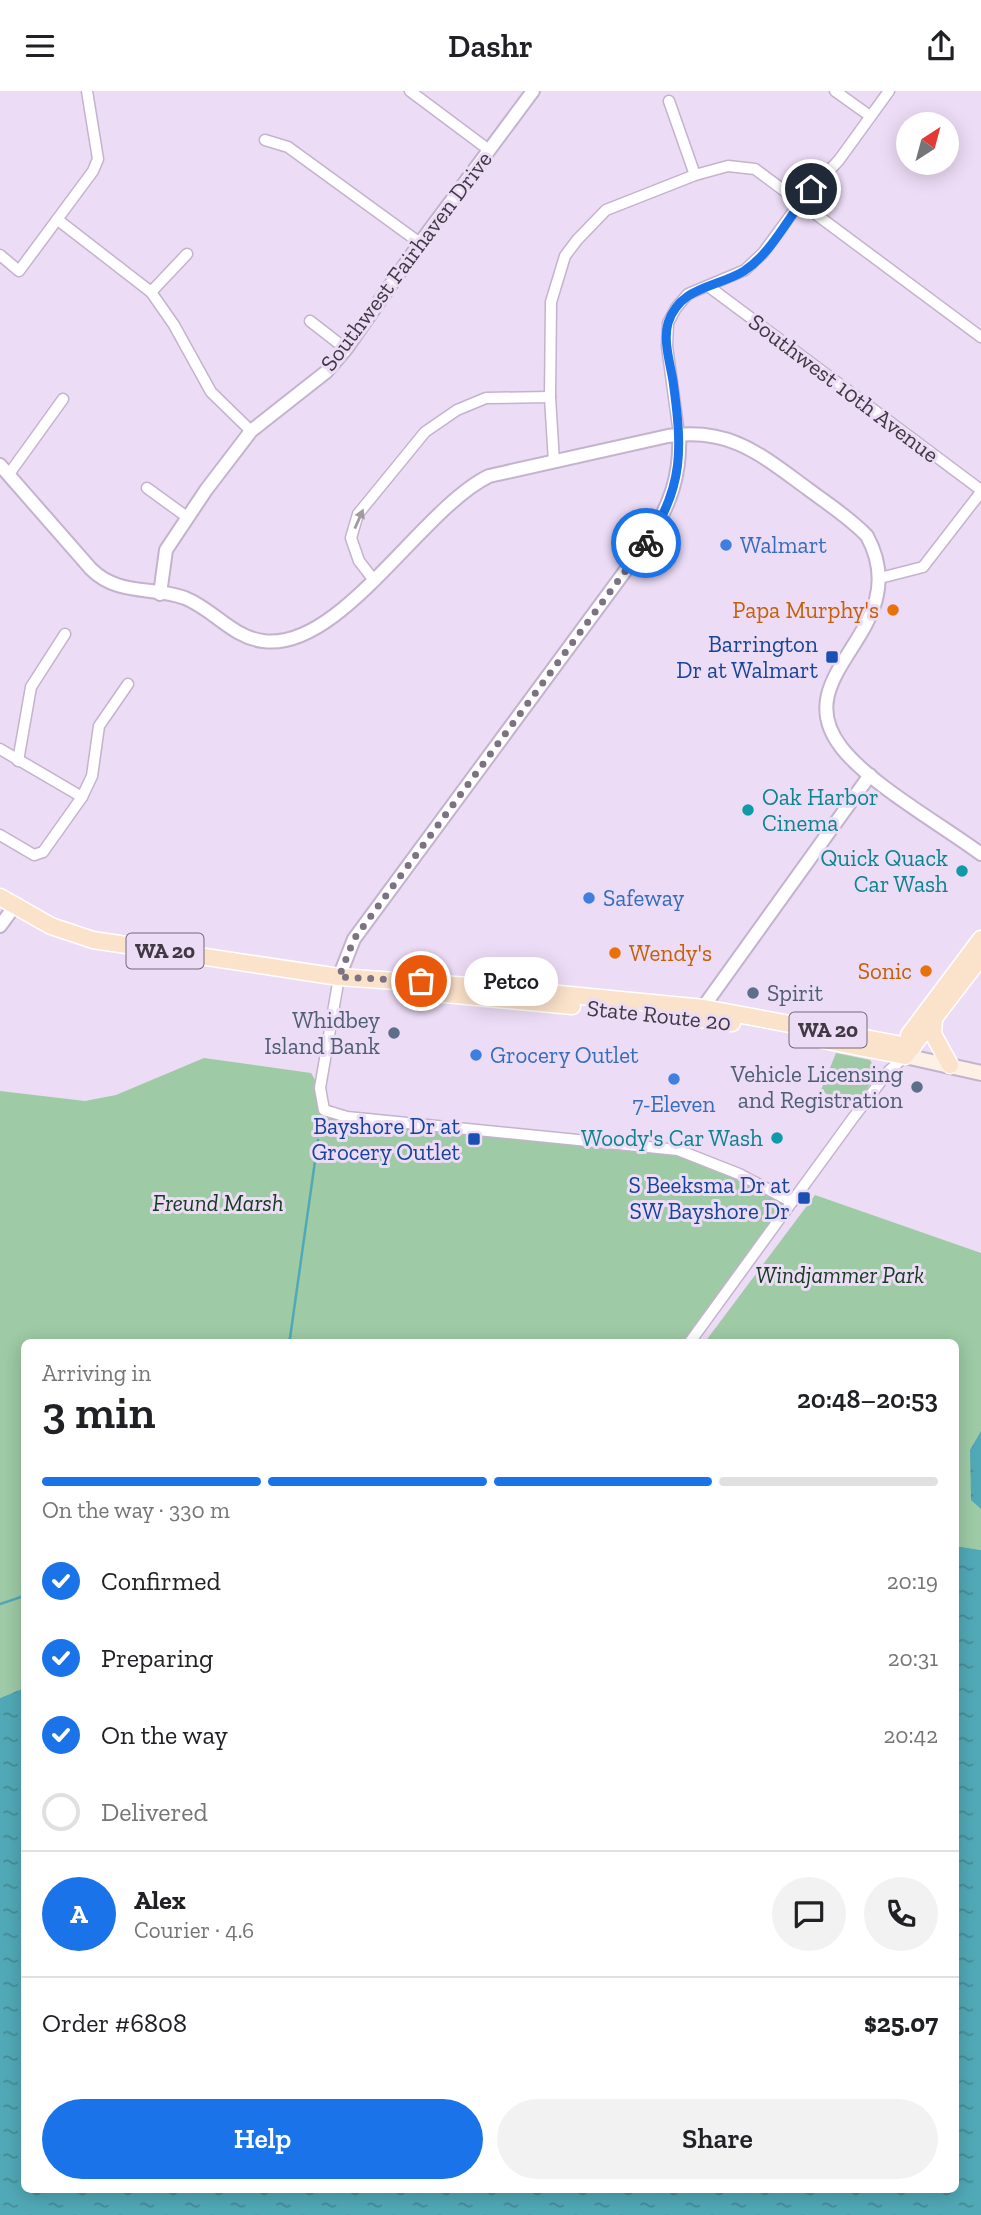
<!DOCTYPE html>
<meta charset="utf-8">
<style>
:root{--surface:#fff;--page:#f2f2f2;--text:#202124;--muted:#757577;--line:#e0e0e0;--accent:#1a73e8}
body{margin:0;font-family:"Zilla Slab",serif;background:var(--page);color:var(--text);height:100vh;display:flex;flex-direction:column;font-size:26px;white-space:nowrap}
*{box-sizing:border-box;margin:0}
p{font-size:23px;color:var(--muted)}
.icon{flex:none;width:38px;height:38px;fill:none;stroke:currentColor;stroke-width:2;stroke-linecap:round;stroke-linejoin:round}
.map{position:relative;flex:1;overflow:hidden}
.side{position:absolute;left:21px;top:1248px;width:938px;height:854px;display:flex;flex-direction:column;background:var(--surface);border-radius:10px;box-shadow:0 4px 18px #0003}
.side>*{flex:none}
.needle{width:46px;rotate:36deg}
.buttons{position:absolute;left:896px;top:21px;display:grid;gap:14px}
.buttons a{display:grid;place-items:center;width:63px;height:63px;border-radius:50%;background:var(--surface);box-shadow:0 4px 18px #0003;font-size:35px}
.pin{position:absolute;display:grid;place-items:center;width:60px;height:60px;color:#fff;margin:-30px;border:4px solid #fff;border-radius:50%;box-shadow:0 2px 7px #0007}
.courier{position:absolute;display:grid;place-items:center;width:70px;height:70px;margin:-35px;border:5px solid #1a73e8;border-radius:50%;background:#fff;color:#222;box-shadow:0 2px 9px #0007}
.bubble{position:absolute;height:49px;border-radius:24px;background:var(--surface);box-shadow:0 4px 18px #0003;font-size:23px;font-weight:600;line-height:49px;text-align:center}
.headline em{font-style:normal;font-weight:600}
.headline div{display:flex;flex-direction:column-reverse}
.headline{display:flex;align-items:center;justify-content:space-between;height:119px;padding:0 21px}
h1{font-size:46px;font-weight:600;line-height:52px}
.bar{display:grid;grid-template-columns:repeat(4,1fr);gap:10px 7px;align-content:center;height:84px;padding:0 21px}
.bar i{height:9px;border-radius:5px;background:var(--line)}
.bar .active{background:var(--accent)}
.bar p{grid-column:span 4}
.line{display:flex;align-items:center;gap:18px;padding:0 21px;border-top:2px solid var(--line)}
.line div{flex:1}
.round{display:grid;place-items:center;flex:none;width:74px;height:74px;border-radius:37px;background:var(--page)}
ol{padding:0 21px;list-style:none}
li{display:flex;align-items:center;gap:21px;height:77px}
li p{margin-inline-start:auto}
li .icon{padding:7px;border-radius:50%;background:var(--accent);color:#fff;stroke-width:4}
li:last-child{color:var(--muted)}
li i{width:38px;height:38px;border:4px solid var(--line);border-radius:50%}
.action{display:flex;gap:14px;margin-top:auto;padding:14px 21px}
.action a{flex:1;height:80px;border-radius:42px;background:var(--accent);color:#fff;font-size:28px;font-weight:600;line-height:80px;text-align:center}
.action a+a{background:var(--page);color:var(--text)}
header{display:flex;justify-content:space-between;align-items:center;height:91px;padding:0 21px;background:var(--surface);font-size:32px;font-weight:600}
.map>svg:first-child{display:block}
</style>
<header><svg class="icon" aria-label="menu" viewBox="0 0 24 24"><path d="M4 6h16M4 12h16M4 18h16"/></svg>Dashr<svg class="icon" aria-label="share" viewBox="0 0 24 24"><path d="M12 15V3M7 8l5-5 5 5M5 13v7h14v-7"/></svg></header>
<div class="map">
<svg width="981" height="2124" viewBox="0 0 981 2124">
<defs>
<pattern id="water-ripples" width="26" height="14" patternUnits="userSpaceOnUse" patternTransform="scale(1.75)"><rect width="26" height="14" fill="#51a9b7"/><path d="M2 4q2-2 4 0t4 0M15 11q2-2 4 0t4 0" fill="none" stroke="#458b96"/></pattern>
</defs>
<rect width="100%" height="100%" fill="#eddcf6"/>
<g fill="#9ecaa5">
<path d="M836,962L870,969C882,987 861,1004 850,1019L821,999Z"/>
<path d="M204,967L311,982L320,997L321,1011L335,1024L678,1059L792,1111L690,1251H24V1597L0,1607V1000L85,1010L116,1004Z"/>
<path d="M815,1104L981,1162V1459L956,1455V1251H705Z"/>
</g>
<g fill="url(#water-ripples)">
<path d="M981,1340V1418L971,1409L970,1359Z"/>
<path d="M956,1455L981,1459V2124H0V1607L24,1597V2098H956Z"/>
</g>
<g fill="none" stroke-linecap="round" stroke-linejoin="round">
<g stroke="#51a9b7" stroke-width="2.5">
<path d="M287,1251L290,1247L318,1049"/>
<path d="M0,1513L24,1505"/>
</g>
<defs>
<g id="minor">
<path d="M410,0L489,59"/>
<path d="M835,0L870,25"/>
<path d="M669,10L695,84"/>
<path d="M265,49L288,56L420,152"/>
<path d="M58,129L151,201L174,234L211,301L251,340"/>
<path d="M0,164L19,180L93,80L98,68L87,0"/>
<path d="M708,195L981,399"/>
<path d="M151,201L187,163"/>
<path d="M310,230L346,258"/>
<path d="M679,343L667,255L668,232L676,217L688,203L745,179L763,162L801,110L839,69L889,0"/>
<path d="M554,371L550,306L551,211L565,165L577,149L606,119L695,84L728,75L755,78L981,246"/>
<path d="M9,383L63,308"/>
<path d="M147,397L187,426"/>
<path d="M880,487L923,476L981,401"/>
<path d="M373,488L359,470L351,447L358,423L425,341L457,319L486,307L550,306"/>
<path d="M0,658L82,706"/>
<path d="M18,670L31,596L65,543"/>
<path d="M0,744L34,764L43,761L82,706L92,685L99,635L128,593"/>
<path d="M339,886L320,997L324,1019L347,1026L678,1059L739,1083L792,1111"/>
<path d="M690,1251L853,1027L888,981L905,965"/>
</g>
<g id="tertiary">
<path d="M0,374L91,478C118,505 152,495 185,507C213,518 232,546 263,550C340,561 421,418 489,385L668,345C730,336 760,363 808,398C828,413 850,427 867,445C918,539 783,581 841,656C868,692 942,734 981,763"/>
<path d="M160,503L166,459L206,399L251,340L326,281L346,258L420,152L533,0"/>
<path d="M0,835L14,816"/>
<path d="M339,886L354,848L648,449C670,414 681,385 679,343"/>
<path d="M699,922L870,684"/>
</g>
<path id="secondary" d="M905,965L981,982"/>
<g id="primary">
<path d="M0,806L51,835L93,849L339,886L498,897L704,917L913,956"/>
<path d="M403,899L572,915"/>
<path d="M661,923L732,932"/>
<path d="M934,928L933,943L950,974"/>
<path d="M909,944L981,848"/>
<path d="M823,949L905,965L981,866"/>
</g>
</defs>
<use href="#minor" stroke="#c4b3cc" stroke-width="13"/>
<use href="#tertiary" stroke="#c4b3cc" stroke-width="16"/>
<use href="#secondary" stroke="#c4b3cc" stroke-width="18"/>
<use href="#primary" stroke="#fff" stroke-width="19"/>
<use href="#minor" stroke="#fff" stroke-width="10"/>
<use href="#tertiary" stroke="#fff" stroke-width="12"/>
<use href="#secondary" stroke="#fdf0e5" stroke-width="14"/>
<use href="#primary" stroke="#fbe2ca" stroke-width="16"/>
</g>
<defs><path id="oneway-solid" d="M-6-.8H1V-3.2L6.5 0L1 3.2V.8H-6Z" transform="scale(1.75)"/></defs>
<use fill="#a09ca2" href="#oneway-solid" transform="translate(359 428) rotate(-66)"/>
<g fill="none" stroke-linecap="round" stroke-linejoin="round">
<path stroke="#7d7282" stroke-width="7" stroke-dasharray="0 12.6" d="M421,890L339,886L354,848L646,452"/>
<path stroke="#1a73e8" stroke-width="9" d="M646,452C685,396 682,355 673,290C670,271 663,250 668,232C680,195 716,197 744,180C772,162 790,123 811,98"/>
</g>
<g fill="#3f7fe0" stroke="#eddcf6" stroke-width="2.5">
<circle cx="726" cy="454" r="7"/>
<circle cx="589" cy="807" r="7"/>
<circle cx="476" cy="964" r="7"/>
<circle cx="674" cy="988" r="7"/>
</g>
<g fill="#e8710a" stroke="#eddcf6" stroke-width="2.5">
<circle cx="893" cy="519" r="7"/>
<circle cx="615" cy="862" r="7"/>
<circle cx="926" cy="880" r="7"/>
</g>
<g fill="#1a4fb4" stroke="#eddcf6" stroke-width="2.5">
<rect x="825" y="559" width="14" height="14" rx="3.5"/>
<rect x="467" y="1041" width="14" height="14" rx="3.5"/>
<rect x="797" y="1100" width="14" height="14" rx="3.5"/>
</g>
<g fill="#0f9aa8" stroke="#eddcf6" stroke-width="2.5">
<circle cx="748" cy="719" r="7"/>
<circle cx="962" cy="780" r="7"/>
<circle cx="777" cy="1047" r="7"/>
</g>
<g fill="#5c6f8a" stroke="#eddcf6" stroke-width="2.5">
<circle cx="753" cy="902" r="7"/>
<circle cx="394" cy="942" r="7"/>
<circle cx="917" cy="996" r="7"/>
</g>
<g text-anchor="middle" stroke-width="6" stroke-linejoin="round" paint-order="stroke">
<g fill="#eddcf6" stroke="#746a79" stroke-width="2">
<rect x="126.5" y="842.5" width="77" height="35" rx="5"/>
<rect x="789.5" y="921.5" width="77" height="35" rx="5"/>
</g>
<g font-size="21" font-weight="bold" fill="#403944">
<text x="165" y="867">WA 20</text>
<text x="828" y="946">WA 20</text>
</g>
<g font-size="23" fill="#403944" stroke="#eddcf6">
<text transform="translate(406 170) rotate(-53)" y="8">Southwest Fairhaven Drive</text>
<text transform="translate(844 297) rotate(37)" y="8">Southwest 10th Avenue</text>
<text transform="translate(659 924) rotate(6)" y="8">State Route 20</text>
</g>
<g font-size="23" fill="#366cbe" stroke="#eddcf6" text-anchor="start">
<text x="740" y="462">Walmart</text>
<text x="603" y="815">Safeway</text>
<text x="490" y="972">Grocery Outlet</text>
<text x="674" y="1021" text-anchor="middle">7-Eleven</text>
</g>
<g font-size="23" fill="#c56008" stroke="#eddcf6" text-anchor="end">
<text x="879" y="527">Papa Murphy's</text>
<text x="629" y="870" text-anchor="start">Wendy's</text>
<text x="912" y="888">Sonic</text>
</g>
<g font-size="23" fill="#164399" stroke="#eddcf6" text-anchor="end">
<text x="818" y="561">Barrington<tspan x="818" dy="26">Dr at Walmart</tspan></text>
<text x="460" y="1043">Bayshore Dr at<tspan x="460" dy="26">Grocery Outlet</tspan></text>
<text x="790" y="1102">S Beeksma Dr at<tspan x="790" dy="26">SW Bayshore Dr</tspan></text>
</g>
<g font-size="23" fill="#0d838f" stroke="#eddcf6" text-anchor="end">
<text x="762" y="714" text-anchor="start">Oak Harbor<tspan x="762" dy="26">Cinema</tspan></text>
<text x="948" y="775">Quick Quack<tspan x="948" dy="26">Car Wash</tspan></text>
<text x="763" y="1055">Woody's Car Wash</text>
</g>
<g font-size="23" fill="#4e5e75" stroke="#eddcf6" text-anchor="end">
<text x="767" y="910" text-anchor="start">Spirit</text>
<text x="380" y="937">Whidbey<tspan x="380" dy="26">Island Bank</tspan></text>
<text x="903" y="991">Vehicle Licensing<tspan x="903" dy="26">and Registration</tspan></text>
</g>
<g font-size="23" font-style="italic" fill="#133b1d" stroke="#eddcf6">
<text x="218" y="1120">Freund Marsh</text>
<text x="840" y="1192">Windjammer Park</text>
</g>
</g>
</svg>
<div class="buttons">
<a><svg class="needle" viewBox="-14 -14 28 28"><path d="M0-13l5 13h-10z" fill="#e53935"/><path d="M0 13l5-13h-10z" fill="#757577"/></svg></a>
</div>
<div class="pin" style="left:421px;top:890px;background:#ea580c"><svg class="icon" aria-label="bag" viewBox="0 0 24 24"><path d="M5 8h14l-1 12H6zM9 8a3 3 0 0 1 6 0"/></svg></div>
<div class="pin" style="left:811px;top:98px;background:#1f2937"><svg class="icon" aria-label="home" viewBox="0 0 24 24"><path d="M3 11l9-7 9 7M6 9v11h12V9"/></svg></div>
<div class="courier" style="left:646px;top:452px"><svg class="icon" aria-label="bike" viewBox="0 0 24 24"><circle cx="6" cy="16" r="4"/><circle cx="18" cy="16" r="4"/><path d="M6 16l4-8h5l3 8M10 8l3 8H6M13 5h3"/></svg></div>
<div class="bubble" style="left:464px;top:866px;width:94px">Petco</div>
<section class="side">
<div class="headline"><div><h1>3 min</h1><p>Arriving in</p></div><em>20:48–20:53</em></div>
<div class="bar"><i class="active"></i><i class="active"></i><i class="active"></i><i></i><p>On the way · 330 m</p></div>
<ol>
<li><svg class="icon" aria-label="check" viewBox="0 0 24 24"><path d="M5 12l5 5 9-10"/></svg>Confirmed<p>20:19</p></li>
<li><svg class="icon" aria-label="check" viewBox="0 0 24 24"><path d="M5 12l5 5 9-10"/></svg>Preparing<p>20:31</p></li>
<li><svg class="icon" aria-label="check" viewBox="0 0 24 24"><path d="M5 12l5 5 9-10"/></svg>On the way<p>20:42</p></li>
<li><i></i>Delivered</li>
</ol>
<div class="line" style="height:126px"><b class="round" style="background:var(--accent);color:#fff">A</b><div><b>Alex</b><p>Courier · 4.6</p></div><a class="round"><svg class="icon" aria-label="chat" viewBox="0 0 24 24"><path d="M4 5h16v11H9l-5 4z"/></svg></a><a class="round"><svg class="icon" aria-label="phone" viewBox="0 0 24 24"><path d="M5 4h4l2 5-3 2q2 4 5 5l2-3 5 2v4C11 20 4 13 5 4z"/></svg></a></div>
<div class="line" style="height:91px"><div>Order #6808</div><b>$25.07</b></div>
<div class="action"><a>Help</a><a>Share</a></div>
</section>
</div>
